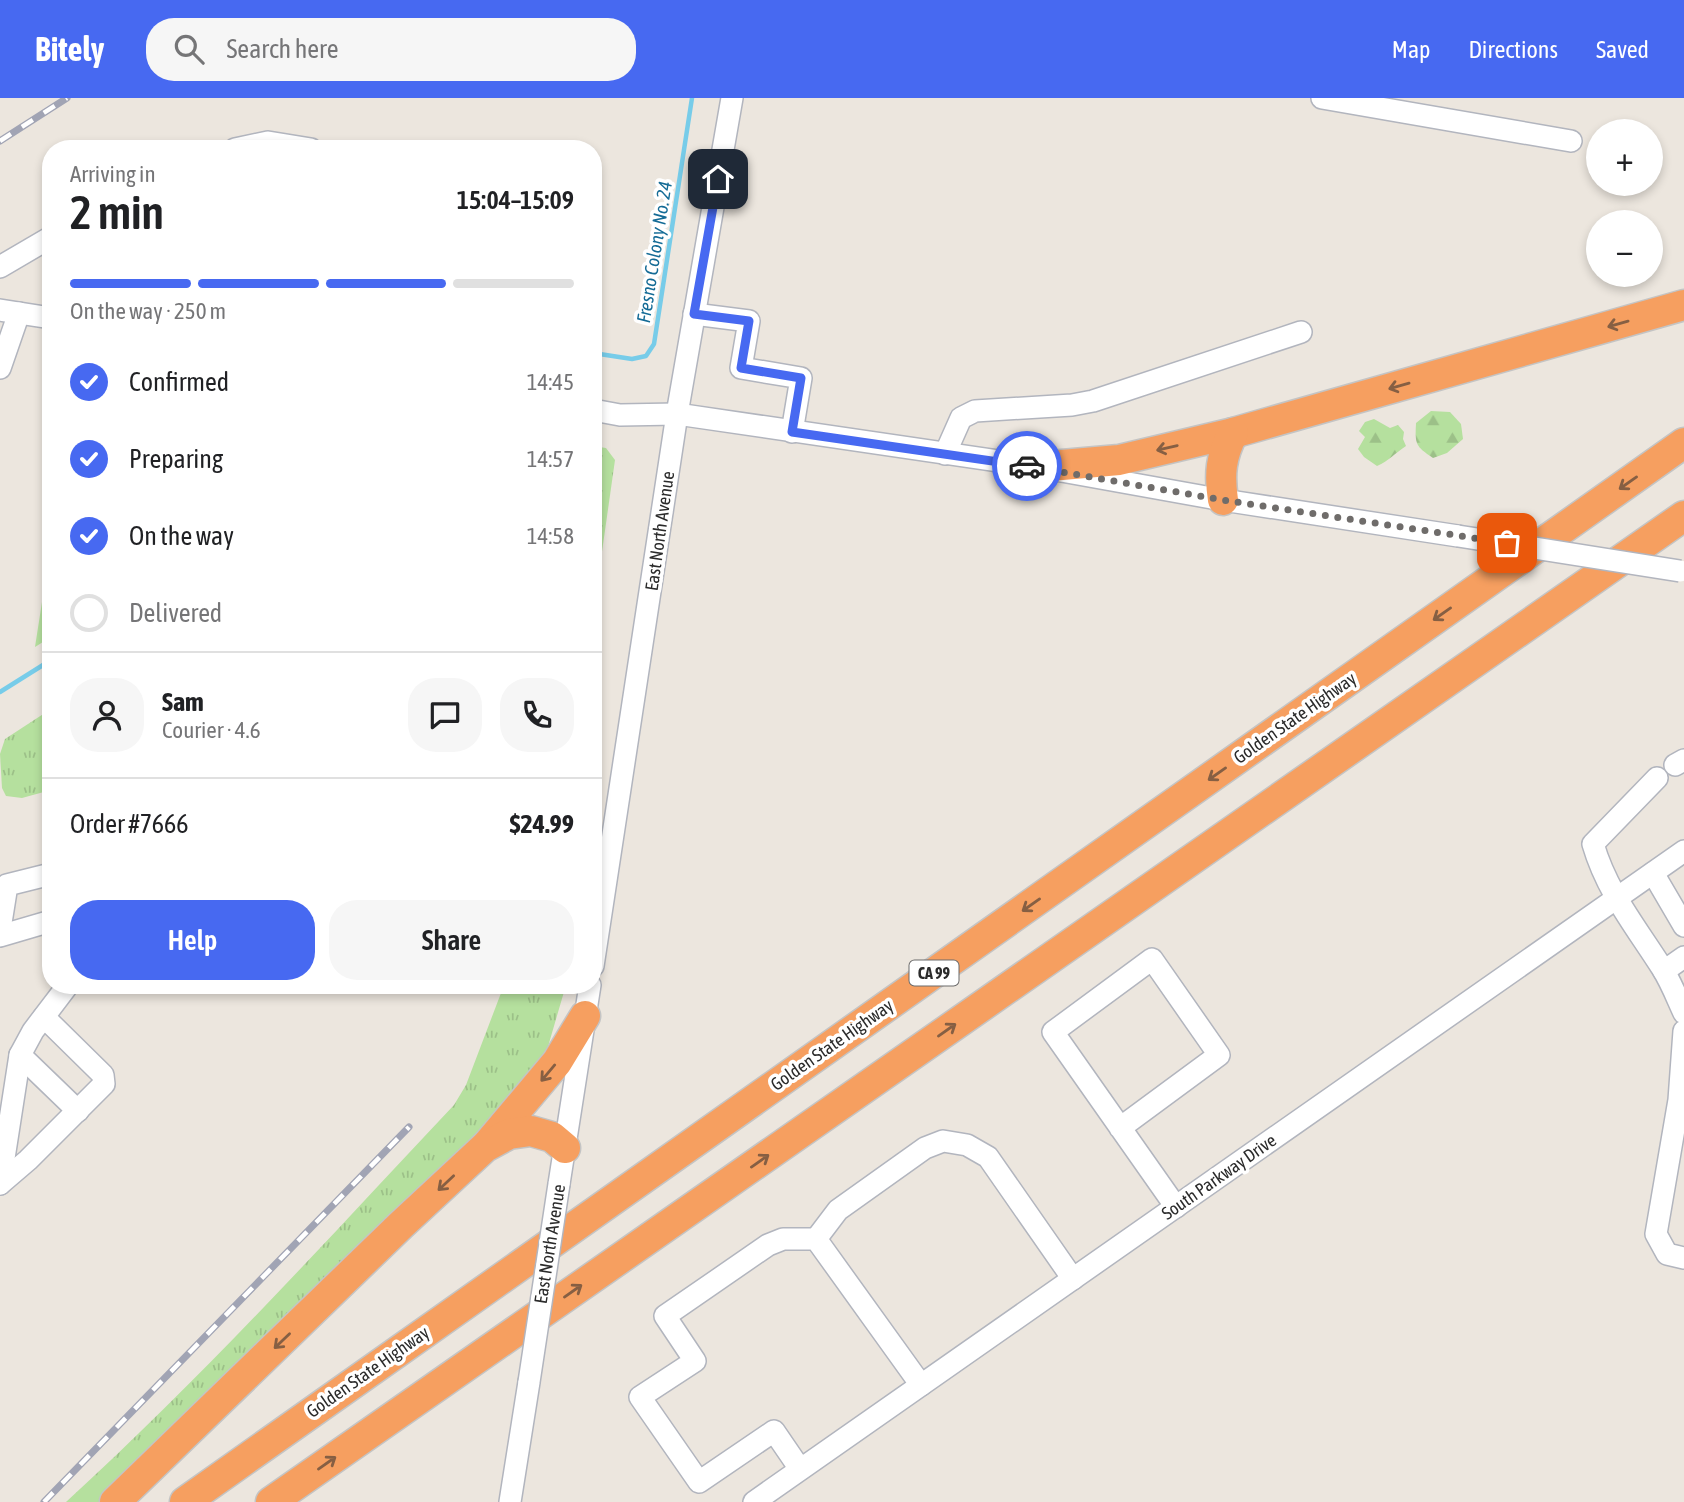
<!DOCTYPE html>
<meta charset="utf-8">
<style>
:root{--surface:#fff;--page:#f6f6f6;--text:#202124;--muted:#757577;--line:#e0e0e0;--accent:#4769f1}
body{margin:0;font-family:"Asap Condensed",sans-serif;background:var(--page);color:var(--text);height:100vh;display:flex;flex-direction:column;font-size:26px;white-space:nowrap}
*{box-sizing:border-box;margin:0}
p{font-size:23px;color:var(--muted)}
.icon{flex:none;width:38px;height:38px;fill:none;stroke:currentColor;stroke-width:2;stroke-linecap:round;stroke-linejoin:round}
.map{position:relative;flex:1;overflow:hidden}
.panel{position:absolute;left:42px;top:42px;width:560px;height:854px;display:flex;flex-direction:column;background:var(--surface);border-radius:28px;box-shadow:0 4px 10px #0003}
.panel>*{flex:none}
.controls{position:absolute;left:1586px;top:21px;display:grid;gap:14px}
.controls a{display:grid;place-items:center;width:77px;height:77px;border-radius:50%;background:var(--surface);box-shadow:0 4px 10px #0003;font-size:35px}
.pin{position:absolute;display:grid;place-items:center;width:60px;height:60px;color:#fff;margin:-30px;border-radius:14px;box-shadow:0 4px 10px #0006}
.courier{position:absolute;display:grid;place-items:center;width:70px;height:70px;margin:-35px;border:5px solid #4769f1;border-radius:50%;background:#fff;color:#222;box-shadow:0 2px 9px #0007}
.overview em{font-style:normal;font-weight:600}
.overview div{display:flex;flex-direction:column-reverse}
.overview{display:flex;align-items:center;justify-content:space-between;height:119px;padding:0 28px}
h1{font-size:46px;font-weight:600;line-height:52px}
.bar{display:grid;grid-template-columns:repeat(4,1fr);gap:10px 7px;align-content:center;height:84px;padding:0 28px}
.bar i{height:9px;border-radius:5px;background:var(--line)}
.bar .selected{background:var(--accent)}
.bar p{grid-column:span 4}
.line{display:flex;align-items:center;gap:18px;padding:0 28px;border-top:2px solid var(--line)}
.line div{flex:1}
.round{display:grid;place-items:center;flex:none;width:74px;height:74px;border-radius:28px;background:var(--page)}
ol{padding:0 28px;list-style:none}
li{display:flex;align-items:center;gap:21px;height:77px}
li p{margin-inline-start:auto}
li .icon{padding:7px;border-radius:50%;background:var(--accent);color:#fff;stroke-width:4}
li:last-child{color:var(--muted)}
li i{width:38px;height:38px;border:4px solid var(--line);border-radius:50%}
.button{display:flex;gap:14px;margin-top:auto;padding:14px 28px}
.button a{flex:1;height:80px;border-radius:28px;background:var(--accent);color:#fff;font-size:28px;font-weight:600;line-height:80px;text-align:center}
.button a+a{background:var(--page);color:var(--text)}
header{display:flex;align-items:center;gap:42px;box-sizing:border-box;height:98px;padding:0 35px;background:var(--accent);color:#fff}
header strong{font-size:33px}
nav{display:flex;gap:38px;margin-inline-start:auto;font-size:24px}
.search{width:490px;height:63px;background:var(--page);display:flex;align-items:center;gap:18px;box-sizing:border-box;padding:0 24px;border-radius:28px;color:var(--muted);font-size:26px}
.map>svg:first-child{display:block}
</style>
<header>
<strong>Bitely</strong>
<div class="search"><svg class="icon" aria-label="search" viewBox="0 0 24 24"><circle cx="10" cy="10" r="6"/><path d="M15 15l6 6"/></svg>Search here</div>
<nav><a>Map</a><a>Directions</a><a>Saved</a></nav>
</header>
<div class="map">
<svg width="1684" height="1404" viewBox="0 0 1684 1404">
<defs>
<pattern id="grass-tufts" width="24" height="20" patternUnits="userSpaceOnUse" patternTransform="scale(1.75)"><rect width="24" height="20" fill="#b5e09e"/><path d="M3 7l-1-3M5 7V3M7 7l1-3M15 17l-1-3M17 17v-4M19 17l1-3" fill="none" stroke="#9cc088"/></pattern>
<pattern id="forest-firs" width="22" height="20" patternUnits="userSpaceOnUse" patternTransform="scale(1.75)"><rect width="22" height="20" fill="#b5e09e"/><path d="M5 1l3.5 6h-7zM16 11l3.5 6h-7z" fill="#9cc088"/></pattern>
</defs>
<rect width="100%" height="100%" fill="#ece6de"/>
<g fill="url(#grass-tufts)">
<path d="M593,348L606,350L615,362L596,496H593Z"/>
<path d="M51,446V539L35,549Z"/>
<path d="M51,611V692L22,700L6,698L2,690L0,656L5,641Z"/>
<path d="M501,887H566L547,952L532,976L497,1015L160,1349L99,1404H66C203,1279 327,1142 454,1007L466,987L501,895L499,891Z"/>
</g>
<g fill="url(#forest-firs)">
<path d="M1431,313L1450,314L1461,326L1463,341L1447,355L1433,360C1415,348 1415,346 1416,325Z"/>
<path d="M1374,321L1390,330L1398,327L1404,334L1403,341L1406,348C1395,355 1389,363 1377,368L1364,359L1358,351L1365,339L1359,333L1365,324Z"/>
</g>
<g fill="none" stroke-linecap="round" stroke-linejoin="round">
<g stroke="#77cce9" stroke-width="4.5">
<path d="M593,255L632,261L646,258L654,246L692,0"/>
<path d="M0,594L51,562"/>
</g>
<defs>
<g id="minor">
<path d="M1322,0L1571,43"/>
<path d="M235,51L268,44L311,51"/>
<path d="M0,169L51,139"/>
<path d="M0,212L51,220"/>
<path d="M694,216L749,223L741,270L801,280L792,334"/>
<path d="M0,270L19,215"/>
<path d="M593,312L620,317L677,316L1039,369L1223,402L1458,438"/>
<path d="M945,356L961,320L975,313L1072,307L1093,303L1301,234"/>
<path d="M1675,667L1684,662"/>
<path d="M1657,680L1593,746C1607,794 1636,829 1662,870C1671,884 1677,900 1684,915"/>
<path d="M1653,775L1684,828"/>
<path d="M0,831L7,787L51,776"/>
<path d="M0,838L51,823"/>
<path d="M593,868L677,316L732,0"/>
<path d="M1664,873L1684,859"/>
<path d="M1684,933L1679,1002L1656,1136L1667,1156L1684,1160"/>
<path d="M20,957L78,1013"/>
<path d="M1120,1030L1219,957L1152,861L1053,934L1176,1109"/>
<path d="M0,1086L28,1062L104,986L103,977L44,919"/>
<path d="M0,1086L20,957L33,933L68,887"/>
<path d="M559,1086L590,887"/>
<path d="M816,1141L838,1112L925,1050L943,1043L967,1047L988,1059L1073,1181"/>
<path d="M800,1371L774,1333L699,1384L640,1299L695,1263L665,1218L768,1147L783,1141H816L921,1287"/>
<path d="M510,1404L529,1284"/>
<path d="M754,1404L1684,753"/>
</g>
<g id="highway">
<path d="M1039,369L1119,362L1233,335L1684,207"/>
<path d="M1223,402C1219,376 1221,358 1233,335"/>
<path d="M488,1046L557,964L585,918"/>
<path d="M115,1404L401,1127L485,1049L509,1036L531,1033L552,1039L565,1050"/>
<path d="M185,1404L1684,345"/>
<path d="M271,1404L1684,418"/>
</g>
</defs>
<use href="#minor" stroke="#b2b5be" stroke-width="24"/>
<use href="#highway" stroke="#c4c4c4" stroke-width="33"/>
<use href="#minor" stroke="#fff" stroke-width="21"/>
<use href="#highway" stroke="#f69f60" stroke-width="30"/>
<defs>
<g id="rail">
<path d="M0,43L67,0"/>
<path d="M44,1404L409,1029"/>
</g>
</defs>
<use href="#rail" stroke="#a1a4b4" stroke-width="7"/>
<use href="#rail" stroke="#fff" stroke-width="4.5" stroke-dasharray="13" stroke-linecap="butt"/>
<defs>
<g id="minor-bridge">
<path d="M1458,438L1680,473"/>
<path d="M529,1284L559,1086"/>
</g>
</defs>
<use href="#minor-bridge" stroke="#b2b5be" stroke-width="24" stroke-linecap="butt"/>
<use href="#minor-bridge" stroke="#fff" stroke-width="21"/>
</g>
<defs><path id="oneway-shaft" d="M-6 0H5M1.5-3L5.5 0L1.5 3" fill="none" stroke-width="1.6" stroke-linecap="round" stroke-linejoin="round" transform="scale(1.75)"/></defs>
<g stroke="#865f43">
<use href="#oneway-shaft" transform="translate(1618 226) rotate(164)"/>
<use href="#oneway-shaft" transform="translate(1399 288) rotate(164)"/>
<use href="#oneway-shaft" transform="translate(1167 350) rotate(167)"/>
<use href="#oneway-shaft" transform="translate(1628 385) rotate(145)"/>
<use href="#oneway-shaft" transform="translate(1442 516) rotate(145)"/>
<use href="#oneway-shaft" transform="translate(1217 676) rotate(145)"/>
<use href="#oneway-shaft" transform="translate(1031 807) rotate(145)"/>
<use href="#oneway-shaft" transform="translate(947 932) rotate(-35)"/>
<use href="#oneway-shaft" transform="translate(548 975) rotate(130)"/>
<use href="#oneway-shaft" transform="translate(760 1063) rotate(-35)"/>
<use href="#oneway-shaft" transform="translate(446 1085) rotate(137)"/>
<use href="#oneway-shaft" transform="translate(573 1193) rotate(-35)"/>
<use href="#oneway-shaft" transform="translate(282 1243) rotate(136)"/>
<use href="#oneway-shaft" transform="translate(327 1365) rotate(-35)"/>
</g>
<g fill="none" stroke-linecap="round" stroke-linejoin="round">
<path stroke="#6f6c6a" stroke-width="7" stroke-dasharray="0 12.6" d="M1027,368L1223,402L1507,445"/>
<path stroke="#4769f1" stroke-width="9" d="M718,81L694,216L749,223L741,270L801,280L792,334L1027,368"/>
</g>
<g text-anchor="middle" stroke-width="7" stroke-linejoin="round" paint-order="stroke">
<rect fill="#fff" stroke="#6b6b6b" stroke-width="2" x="909.5" y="862.5" width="49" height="25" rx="5"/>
<g font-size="16" font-weight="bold" fill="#2b2b2b">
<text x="934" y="881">CA 99</text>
</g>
<g font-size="18" fill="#2b2b2b" stroke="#fff">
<text transform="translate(660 433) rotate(-82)" y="6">East North Avenue</text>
<text transform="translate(1295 620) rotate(-35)" y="6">Golden State Highway</text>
<text transform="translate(832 947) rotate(-35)" y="6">Golden State Highway</text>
<text transform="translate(1219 1079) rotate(-35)" y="6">South Parkway Drive</text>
<text transform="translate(550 1146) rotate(-81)" y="6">East North Avenue</text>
<text transform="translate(368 1274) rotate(-35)" y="6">Golden State Highway</text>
</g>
<g font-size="19" font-style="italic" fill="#146b96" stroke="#fff">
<text transform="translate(654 154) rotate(-81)" y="7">Fresno Colony No. 24</text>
</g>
</g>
</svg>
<div class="controls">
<a>+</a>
<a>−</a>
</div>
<div class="pin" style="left:1507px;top:445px;background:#ea580c"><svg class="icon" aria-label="bag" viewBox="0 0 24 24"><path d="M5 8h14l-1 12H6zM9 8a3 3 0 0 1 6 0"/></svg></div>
<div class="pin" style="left:718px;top:81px;background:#1f2937"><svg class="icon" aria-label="home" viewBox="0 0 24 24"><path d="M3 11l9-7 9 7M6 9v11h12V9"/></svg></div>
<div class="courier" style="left:1027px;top:368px"><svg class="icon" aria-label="car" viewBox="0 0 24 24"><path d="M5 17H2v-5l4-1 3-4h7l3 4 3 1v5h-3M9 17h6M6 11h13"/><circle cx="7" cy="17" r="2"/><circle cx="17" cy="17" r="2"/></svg></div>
<section class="panel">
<div class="overview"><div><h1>2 min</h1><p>Arriving in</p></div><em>15:04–15:09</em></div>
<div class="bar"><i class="selected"></i><i class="selected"></i><i class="selected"></i><i></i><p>On the way · 250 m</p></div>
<ol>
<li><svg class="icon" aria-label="check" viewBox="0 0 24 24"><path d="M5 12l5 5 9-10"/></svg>Confirmed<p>14:45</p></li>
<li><svg class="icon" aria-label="check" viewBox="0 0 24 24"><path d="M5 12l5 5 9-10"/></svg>Preparing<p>14:57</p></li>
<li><svg class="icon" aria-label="check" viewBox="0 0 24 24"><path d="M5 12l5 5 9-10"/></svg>On the way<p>14:58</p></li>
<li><i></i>Delivered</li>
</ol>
<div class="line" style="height:126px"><a class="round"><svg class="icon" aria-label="person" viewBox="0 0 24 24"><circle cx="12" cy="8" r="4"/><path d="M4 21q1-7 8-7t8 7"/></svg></a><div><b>Sam</b><p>Courier · 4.6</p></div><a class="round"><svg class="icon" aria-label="chat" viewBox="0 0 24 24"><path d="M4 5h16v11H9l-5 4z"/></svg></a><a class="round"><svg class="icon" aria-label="phone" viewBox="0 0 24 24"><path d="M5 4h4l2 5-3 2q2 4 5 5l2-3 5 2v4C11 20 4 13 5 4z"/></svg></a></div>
<div class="line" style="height:91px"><div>Order #7666</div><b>$24.99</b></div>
<div class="button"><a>Help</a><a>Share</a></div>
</section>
</div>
